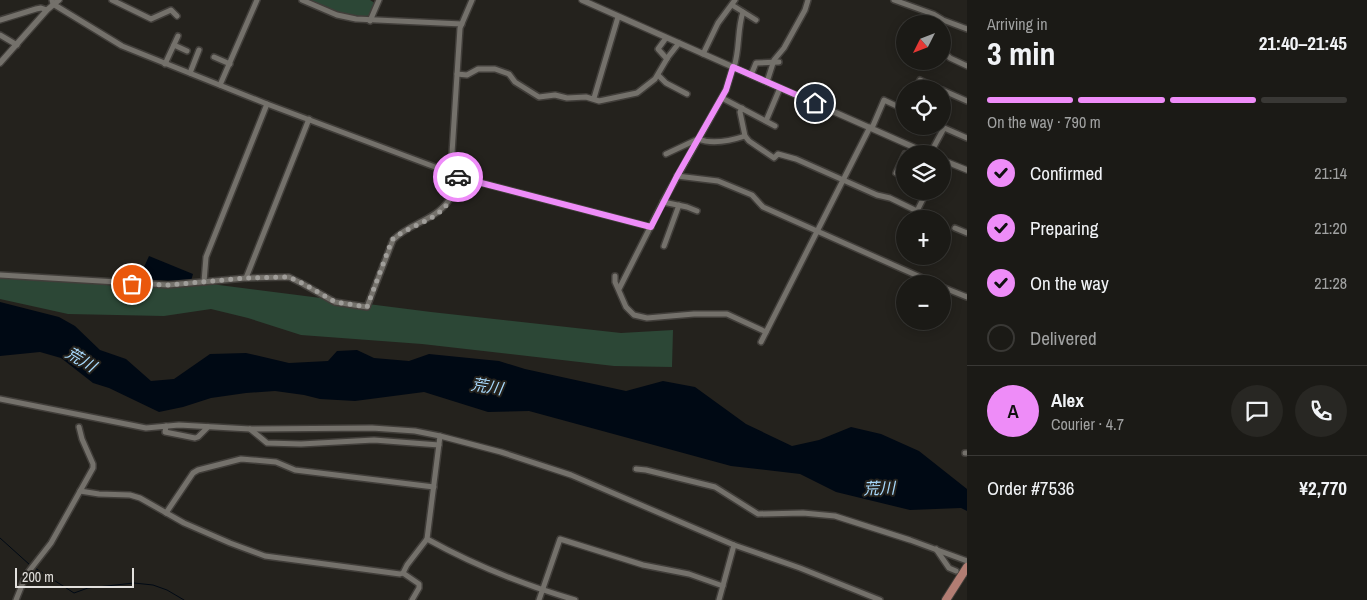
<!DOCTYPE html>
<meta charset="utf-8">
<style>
:root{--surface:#1b1a16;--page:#282723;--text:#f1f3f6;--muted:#a0a1a1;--line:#393835;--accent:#ee8cf8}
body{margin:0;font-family:"Archivo Narrow","Noto Sans JP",sans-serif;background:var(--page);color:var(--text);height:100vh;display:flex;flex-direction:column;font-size:19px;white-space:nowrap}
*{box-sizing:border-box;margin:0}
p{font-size:16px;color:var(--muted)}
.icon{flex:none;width:28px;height:28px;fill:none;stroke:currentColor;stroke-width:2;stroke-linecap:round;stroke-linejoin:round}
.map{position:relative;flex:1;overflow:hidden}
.details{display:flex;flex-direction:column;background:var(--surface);width:400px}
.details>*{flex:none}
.needle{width:32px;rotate:228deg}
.tools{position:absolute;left:896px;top:15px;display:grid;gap:10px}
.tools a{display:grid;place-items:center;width:55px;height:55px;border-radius:50%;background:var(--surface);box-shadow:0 2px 12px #0003,0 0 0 1px var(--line);font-size:25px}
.scale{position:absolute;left:15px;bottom:12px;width:119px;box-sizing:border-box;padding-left:5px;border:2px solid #e2e0dd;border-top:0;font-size:14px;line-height:18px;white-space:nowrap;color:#e2e0dd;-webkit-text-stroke:4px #24221d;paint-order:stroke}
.pin{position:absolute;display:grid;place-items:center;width:42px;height:42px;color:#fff;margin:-21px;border:2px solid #fff;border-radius:50%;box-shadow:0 1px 5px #0007}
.courier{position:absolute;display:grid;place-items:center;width:50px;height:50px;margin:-25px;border:4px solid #ee8cf8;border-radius:50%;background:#fff;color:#222;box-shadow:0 1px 6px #0007}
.overview em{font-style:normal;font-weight:700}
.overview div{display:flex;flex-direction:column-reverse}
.overview{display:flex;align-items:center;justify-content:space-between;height:85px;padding:0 20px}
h1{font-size:32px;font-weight:700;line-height:38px}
.bar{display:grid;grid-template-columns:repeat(4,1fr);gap:8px 5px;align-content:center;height:60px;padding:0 20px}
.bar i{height:6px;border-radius:4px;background:var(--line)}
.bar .active{background:var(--accent)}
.bar p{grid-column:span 4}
.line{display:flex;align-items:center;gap:12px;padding:0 20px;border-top:1px solid var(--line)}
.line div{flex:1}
.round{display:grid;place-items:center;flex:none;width:52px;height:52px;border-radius:26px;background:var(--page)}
ol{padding:0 20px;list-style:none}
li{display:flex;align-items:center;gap:15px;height:55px}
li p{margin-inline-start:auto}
li .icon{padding:5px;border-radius:50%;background:var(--accent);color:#111;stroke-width:4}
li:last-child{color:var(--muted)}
li i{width:28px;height:28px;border:2px solid var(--line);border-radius:50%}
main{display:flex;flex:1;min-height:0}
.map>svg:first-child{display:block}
</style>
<main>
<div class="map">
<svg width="967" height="600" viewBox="0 0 967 600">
<rect width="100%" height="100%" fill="#24221d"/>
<g fill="#2c4736">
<path d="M305,0H370L376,4L370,20L337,13Z"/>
<path d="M0,277L53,279L143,289V287H161L198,283L202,284H211L431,312L621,333L673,330L672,367L614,366L422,344L301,335L248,318L211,309L164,316L68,314L0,299Z"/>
</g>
<g fill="#000914">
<path d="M149,256L193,274L191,281L142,280L140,276Z"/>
<path d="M0,302L59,317L75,326L100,350L126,359L151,381L174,379L210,354L246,353L289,363L328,361L337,351L357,350L374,358L409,361L429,354L499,361L525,369L626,391L663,381L695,387L746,424L792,446L819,440L851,427L881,434L919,451L967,489V511L961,508L910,510L836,492L800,474L731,466L529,411L488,412L424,392L355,401L320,399L304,395L275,391L246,393L211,398L183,407L159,412L109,388L93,383L61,358L40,352L0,356Z"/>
</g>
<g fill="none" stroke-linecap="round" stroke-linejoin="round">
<g stroke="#000914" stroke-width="1">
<path d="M0,538L30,565"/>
<path d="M35,568L74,593L88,588L134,583L153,585L167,590L184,600"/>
</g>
<defs>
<g id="minor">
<path d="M52,0L53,4L122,46L267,104L451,173"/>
<path d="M112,0L151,19L171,10L177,16"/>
<path d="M302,0L337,15L356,19L462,24"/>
<path d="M894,0L933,14L943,20L967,29"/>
<path d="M732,5L756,20"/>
<path d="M0,20L36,9L41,8L47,10"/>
<path d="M370,21L379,0"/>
<path d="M0,35L17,45"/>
<path d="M666,38L658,49L667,59"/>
<path d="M174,45L187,51"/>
<path d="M942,50L950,58L967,66"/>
<path d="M703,54L718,23L735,0"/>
<path d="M214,57L230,64"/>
<path d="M165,64L178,36"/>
<path d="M734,67C740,49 737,30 743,12"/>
<path d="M190,73L199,50"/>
<path d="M457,74L467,75L478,69H495L509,74L515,82L539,97L555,95L567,98L586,97L599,101L637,93L655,79L668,57L679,43"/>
<path d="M658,75L666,83L687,94"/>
<path d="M751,75L756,63L779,62"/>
<path d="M767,82L774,60L784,48L805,10L808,0"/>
<path d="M220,85L257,0"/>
<path d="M916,89L920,80L939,89"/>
<path d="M942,90L967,101"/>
<path d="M594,98L618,17"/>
<path d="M722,98L775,126"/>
<path d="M742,108L740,112L745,136L749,141L774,158L778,154L796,159L877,195L890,198L917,211L927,191"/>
<path d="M766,121L780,88"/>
<path d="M942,127L967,138"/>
<path d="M872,128L884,100L905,110"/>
<path d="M666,154L698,139C713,145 730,141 745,136"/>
<path d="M930,154L944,128"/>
<path d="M896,173L905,154"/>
<path d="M451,175L651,227"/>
<path d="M677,176L718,181L752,195L763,207L936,284"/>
<path d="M663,202L687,207L697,211"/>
<path d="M955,228L967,233"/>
<path d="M664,246L679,205"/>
<path d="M0,275L168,285L246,278L289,277L303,284L335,302L367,307L393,240C409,223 435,221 449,200L460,28L472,0"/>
<path d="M615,276V282L626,307L634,315L647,318L694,314H727L766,332"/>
<path d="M246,278L309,119"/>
<path d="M204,282L206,257L267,104"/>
<path d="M942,287L967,297"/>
<path d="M619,289L664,200L726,90L733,67"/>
<path d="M761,342L870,127"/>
<path d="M0,399L146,428L179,425L250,429L372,428L415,431L440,436L501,452L571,475L734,545L800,568L880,600"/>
<path d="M166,426L165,432L195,438L198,437L208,427"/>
<path d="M250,429L267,443L301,444L374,440L439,445"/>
<path d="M965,453H967"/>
<path d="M636,469L646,470L715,487L758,514L803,513L835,516L910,540L967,561"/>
<path d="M80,491L99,494L130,495L140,498L184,523L230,543L265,556L400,574L403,573"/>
<path d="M166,513L193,473L198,470L241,459L276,462L295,470L434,487"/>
<path d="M427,539C474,565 524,585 575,600"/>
<path d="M936,549L949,568L956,571"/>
<path d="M16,600L26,575L51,543L93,468V464L82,439L79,427"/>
<path d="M412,600L419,588V584L403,573L407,565L427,539L440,436"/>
<path d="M539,600L560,539L643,565L689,574L723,586"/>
<path d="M719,600L734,545"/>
</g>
<g id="tertiary">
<path d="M582,0L929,154"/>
<path d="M0,63L47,10L59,0"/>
<path d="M942,160L967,170"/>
</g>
<path id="primary" d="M946,600L967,567"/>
</defs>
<use href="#minor" stroke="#413e3a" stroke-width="8"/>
<use href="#tertiary" stroke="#413e3a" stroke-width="8"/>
<use href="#primary" stroke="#413e3a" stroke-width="10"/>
<use href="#minor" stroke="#74716b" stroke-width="5"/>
<use href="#tertiary" stroke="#74716b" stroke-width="5.5"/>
<use href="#primary" stroke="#b27d73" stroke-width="8"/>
</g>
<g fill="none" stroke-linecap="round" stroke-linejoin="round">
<path stroke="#a09e9a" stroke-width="5" stroke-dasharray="0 9" d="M132,284L168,285L246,278L289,277L304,284L335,302L367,307L392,240C406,226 444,219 449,199C451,192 450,183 450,175L458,177"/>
<path stroke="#ee8cf8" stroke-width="6" d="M458,177L651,227L677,176L726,90L733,67L815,103"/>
</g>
<g text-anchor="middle" stroke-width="4" stroke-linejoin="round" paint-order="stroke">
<g font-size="16" font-style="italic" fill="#a9dafd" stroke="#24221d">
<text transform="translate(81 359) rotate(31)" y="6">荒川</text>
<text transform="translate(487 386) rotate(9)" y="6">荒川</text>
<text transform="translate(879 488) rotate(-2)" y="6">荒川</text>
</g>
</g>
</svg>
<div class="tools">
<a><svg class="needle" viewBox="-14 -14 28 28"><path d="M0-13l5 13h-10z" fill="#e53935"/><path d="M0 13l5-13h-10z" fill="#a0a1a1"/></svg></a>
<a><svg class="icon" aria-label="locate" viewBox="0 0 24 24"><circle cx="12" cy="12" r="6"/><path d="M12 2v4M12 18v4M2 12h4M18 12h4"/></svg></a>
<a><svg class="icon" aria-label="layers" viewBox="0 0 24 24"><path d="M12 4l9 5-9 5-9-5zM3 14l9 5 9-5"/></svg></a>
<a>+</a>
<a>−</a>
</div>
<div class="scale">200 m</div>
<div class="pin" style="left:132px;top:284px;background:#ea580c"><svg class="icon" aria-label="bag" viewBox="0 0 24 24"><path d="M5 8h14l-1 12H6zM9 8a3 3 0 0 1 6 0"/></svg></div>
<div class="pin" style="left:815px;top:103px;background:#1f2937"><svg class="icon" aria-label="home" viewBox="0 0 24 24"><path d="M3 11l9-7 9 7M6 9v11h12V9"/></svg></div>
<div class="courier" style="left:458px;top:177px"><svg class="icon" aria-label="car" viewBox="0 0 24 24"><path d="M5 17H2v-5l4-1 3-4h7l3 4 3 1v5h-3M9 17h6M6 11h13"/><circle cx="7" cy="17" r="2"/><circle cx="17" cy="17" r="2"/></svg></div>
</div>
<section class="details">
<div class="overview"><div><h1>3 min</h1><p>Arriving in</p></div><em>21:40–21:45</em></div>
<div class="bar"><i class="active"></i><i class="active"></i><i class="active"></i><i></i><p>On the way · 790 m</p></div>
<ol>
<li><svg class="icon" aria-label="check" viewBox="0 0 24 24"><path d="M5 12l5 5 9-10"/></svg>Confirmed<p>21:14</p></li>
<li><svg class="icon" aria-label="check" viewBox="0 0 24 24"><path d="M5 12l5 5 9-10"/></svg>Preparing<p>21:20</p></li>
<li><svg class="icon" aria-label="check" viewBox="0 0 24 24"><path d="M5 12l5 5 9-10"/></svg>On the way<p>21:28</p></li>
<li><i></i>Delivered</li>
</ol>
<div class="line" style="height:90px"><b class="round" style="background:var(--accent);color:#111">A</b><div><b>Alex</b><p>Courier · 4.7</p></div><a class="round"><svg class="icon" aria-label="chat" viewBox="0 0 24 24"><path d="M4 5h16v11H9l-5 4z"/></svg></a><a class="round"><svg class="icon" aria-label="phone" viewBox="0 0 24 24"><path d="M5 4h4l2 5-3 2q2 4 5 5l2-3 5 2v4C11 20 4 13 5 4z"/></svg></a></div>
<div class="line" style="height:65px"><div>Order #7536</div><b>¥2,770</b></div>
</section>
</main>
